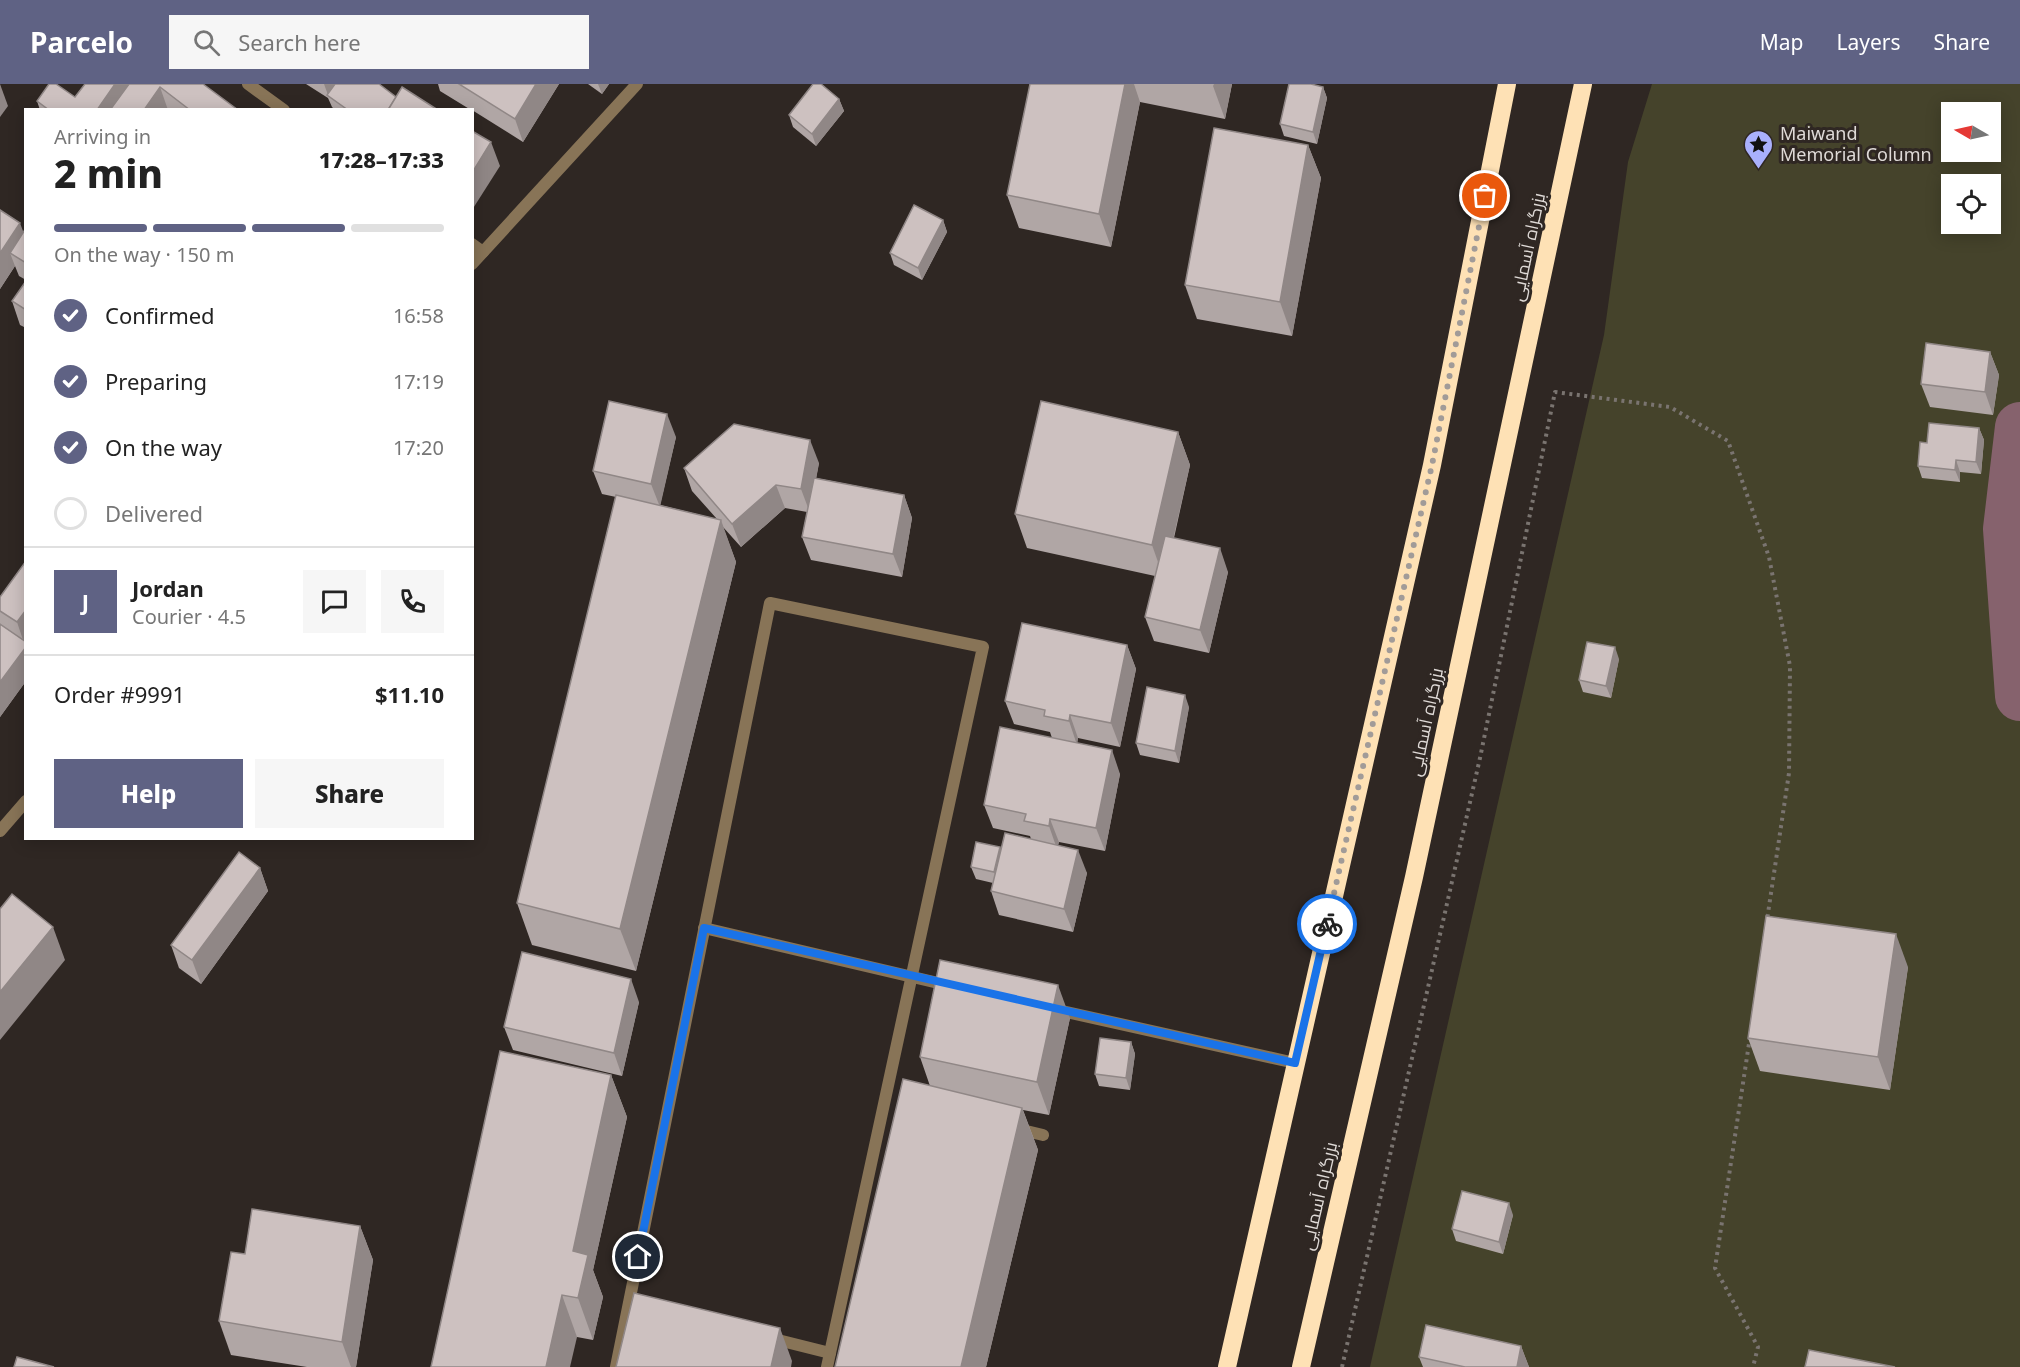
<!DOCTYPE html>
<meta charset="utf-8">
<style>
:root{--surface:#fff;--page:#f6f6f6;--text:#222;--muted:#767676;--line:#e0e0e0;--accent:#5f6284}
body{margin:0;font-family:"Noto Sans",Cairo,sans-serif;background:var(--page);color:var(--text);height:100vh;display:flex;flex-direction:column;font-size:22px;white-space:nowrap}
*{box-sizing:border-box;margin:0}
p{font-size:20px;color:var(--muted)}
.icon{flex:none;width:33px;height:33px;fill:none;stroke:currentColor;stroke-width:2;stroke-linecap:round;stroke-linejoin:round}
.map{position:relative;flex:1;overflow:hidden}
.sheet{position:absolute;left:24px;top:24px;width:450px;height:732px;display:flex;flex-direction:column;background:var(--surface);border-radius:0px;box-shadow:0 3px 15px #0003}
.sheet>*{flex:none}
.needle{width:39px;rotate:279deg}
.fabs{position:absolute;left:1941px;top:18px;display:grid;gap:12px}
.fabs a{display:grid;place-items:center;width:60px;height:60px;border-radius:0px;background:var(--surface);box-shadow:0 3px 15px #0003;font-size:30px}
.pin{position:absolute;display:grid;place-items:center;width:51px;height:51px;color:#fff;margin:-26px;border:3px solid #fff;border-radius:50%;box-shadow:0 2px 6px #0007}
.courier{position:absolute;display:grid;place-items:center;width:60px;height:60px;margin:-30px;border:4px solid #1a73e8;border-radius:50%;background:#fff;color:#222;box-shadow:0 2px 8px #0007}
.headline em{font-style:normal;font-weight:800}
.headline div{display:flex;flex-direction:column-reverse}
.headline{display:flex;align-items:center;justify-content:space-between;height:102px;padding:0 30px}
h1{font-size:39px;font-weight:800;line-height:45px}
.bar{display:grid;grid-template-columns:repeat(4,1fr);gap:9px 6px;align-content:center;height:72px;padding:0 30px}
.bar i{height:8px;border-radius:4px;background:var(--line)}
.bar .current{background:var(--accent)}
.bar p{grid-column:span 4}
.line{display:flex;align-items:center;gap:15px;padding:0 30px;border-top:2px solid var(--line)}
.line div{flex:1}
.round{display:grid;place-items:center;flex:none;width:63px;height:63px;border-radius:0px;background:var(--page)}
ol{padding:0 30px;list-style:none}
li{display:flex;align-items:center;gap:18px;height:66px}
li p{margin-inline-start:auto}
li .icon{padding:6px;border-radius:50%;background:var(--accent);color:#fff;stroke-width:4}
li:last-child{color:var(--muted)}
li i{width:33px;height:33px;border:3px solid var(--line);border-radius:50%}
.action{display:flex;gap:12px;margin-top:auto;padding:12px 30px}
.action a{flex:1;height:69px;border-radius:0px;background:var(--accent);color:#fff;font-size:24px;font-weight:800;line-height:69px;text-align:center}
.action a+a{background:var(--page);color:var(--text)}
header{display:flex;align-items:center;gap:36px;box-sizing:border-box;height:84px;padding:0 30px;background:var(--accent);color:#fff}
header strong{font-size:28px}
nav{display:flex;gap:33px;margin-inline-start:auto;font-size:21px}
.search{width:420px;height:54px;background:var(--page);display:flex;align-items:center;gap:15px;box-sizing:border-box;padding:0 21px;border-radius:0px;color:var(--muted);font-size:22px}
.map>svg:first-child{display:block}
</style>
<header>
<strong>Parcelo</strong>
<div class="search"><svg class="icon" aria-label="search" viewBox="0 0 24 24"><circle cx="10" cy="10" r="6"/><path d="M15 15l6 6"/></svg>Search here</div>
<nav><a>Map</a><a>Layers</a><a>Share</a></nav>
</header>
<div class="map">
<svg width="2020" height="1283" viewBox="0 0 2020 1283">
<rect width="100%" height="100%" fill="#2f2723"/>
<path fill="#45432b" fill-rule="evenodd" d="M1652,0H2020V1283H1370L1604,251L1628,78ZM1952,28H1990V68H1952ZM1952,100H1990V140H1952Z"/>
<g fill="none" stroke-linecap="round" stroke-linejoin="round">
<path stroke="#86626d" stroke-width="50" d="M2020,343L2008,445L2020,612"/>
<g stroke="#7a7470" stroke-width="4" stroke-dasharray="3 4.5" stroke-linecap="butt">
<path d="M1750,953L1715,1184L1758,1263L1753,1283"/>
<path d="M1342,1283L1480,674L1555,308L1670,323L1728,357L1769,473L1790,582L1789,689L1767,836"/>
</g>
<g stroke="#887457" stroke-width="12">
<path d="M704,844L951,902"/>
<path d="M1053,925L1295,979"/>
<path d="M1018,1045L1043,1051"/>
<path d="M770,1254L830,1269"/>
<path d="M616,1283L770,519L983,563L827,1283"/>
</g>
<g stroke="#887457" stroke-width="12">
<path d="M248,0L284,26"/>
<path d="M472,160L483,168"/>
<path d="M472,180L637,0"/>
<path d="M0,747L26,717"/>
</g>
<g stroke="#fee1b5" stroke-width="18">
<path d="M1227,1283L1432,381L1507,0"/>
<path d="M1301,1283L1414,793L1583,0"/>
</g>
</g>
<g fill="#b0a6a5">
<path d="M85,0H203L238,26H40L37,17L75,13Z"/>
<path d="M306,0H379L396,13L438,26H335L332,23L328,14Z"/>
<path d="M438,0H559L523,58L472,26H471L440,7Z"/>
<path d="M588,0H609L602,10Z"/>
<path d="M1030,0H1232L1225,35L1140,18L1111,163L1019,144L1007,111Z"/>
<path d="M1323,3L1327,14L1317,60L1284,52L1280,40Z"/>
<path d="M839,15L844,27L816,62L793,43L789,31Z"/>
<path d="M1308,61L1321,94L1292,252L1197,235L1185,201Z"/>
<path d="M0,126L23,148L26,144V196L19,192L15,182L0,205Z"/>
<path d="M943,136L947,148L922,196L894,181L890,169Z"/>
<path d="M26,197V244L20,241L12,217Z"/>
<path d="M1990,268L1999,291L1993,331L1930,323L1921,300Z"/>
<path d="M1979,344L1984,356L1981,390L1960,388V398L1922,394L1918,382L1927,359Z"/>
<path d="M1178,348L1190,381L1174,454L1228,488L1209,569L1154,557L1145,533L1155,492L1027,464L1015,430Z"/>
<path d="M676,353L660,421L717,435L692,407L684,384L819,379L816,394L904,411L912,434L902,493L811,476L802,453L807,428L785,424L741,463L723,443L736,478L636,887L532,861L517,819L616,413L602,410L593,387Z"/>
<path d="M26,477V597L0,633V513Z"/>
<path d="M1127,561L1136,585L1120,663L1078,654L1077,659L1120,690L1105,767L1059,758L1058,761L1087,789L1073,848L999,831L991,807L993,799L976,795L971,783L1000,763L1001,766L1031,755L1030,752L993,744L984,721L1052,654L1050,648L1014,640L1005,617Z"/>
<path d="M1619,575L1611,614L1583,608L1579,596Z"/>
<path d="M1189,623L1179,679L1140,671L1136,659Z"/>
<path d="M260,784L268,807L201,900L179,884L171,861Z"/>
<path d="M1908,883L1890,1006L1760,987L1748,954Z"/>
<path d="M639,918L622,992L513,966L504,943Z"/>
<path d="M1070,934L1049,1031L1023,1026L1038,1066L986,1283H835L930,1002L920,973Z"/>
<path d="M1131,958L1135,970L1130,1006L1099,1002L1095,990Z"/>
<path d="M611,991L627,1033L593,1186L603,1213L593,1256L577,1253L431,1283Z"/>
<path d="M1513,1131L1503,1170L1456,1157L1452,1145Z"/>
<path d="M360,1142L373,1176L356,1283H307L231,1271L219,1237L245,1170Z"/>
<path d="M1521,1262L1529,1283H1423L1419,1273Z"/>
</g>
<g fill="#908786">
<path d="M0,0L8,22L0,33Z"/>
<path d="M115,0H130L121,26H97Z"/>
<path d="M324,0H338L328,11Z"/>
<path d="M536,0H559L523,58L515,35Z"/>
<path d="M598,0H609L602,10Z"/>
<path d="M1125,0H1134L1140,18L1111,163L1099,130Z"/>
<path d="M1214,0H1232L1225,35L1213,2Z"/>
<path d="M160,3L168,26H144Z"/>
<path d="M1323,3L1327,14L1317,60L1313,48Z"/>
<path d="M839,15L844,27L816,62L812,50Z"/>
<path d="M491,58L500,82L472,126V89Z"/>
<path d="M1308,61L1321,94L1292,252L1280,218Z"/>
<path d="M943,136L947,148L922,196L918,184Z"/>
<path d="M20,139L26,155L10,169L15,182L0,205V169Z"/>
<path d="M1990,268L1999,291L1993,331L1985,308Z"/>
<path d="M667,330L676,353L660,423L651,400Z"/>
<path d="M1979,344L1984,356L1981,390L1976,378Z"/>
<path d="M1178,348L1190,381L1164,495L1152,461Z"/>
<path d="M810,356L819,379L810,429L801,405Z"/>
<path d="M1956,376L1960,388V398L1955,386Z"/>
<path d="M776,401L785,424L741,463L732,440Z"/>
<path d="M904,411L912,434L902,493L893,470Z"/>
<path d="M721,436L736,478L636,887L620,845Z"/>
<path d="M1220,464L1228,488L1209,569L1200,546Z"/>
<path d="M26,526V561L25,562L17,538Z"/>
<path d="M1127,561L1136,585L1120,663L1111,639Z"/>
<path d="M26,563V597L0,633V598Z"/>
<path d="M1615,563L1619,575L1611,614L1606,602Z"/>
<path d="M1185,611L1189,623L1179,679L1175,667Z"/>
<path d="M1070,631L1078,654L1077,661L1069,637Z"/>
<path d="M1112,666L1120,690L1105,767L1096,744Z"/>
<path d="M1050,735L1059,758L1057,765L1049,742Z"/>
<path d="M1000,763L1004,775L999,800L994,788Z"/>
<path d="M1078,766L1087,789L1073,848L1064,825Z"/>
<path d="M260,784L268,807L201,900L192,876Z"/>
<path d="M53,843L65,876L0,956V908Z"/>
<path d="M1896,850L1908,883L1890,1006L1878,973Z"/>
<path d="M631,895L639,918L622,992L614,969Z"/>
<path d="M1058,901L1070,934L1049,1031L1037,998Z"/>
<path d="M1131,958L1135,970L1130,1006L1126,994Z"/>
<path d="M611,991L627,1033L593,1186L603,1213L593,1256L578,1214L573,1167Z"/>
<path d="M1022,1024L1038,1066L986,1283H961Z"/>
<path d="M1509,1119L1513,1131L1503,1170L1499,1158Z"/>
<path d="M360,1142L373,1176L356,1283H351L342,1258Z"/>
<path d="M562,1211L577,1253L570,1283H546Z"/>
<path d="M780,1244L792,1277L791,1283H771Z"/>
<path d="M1521,1262L1529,1283H1517Z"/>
</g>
<g fill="#cdc1c0" stroke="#908786" stroke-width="1.5">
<path d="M49,0H56L75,13L85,0H115L97,26H49L37,17Z"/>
<path d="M129,0H203L238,26H190L160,3L144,26H110Z"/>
<path d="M335,0H379L396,13L388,26H348L327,11Z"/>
<path d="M459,0H536L515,35Z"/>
<path d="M813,0H821L839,15L812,50L789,31Z"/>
<path d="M1030,0H1125L1099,130L1007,111Z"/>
<path d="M1289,0H1311L1323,3L1313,48L1280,40Z"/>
<path d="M402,3L438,26H388Z"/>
<path d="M1214,44L1308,61L1280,218L1185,201Z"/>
<path d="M472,47L491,58L472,89Z"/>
<path d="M914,121L943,136L918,184L890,169Z"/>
<path d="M0,126L20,139L0,169Z"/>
<path d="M26,144V179L10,169Z"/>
<path d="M26,197V226L12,217Z"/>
<path d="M1926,259L1990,268L1985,308L1921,300Z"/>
<path d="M609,317L667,330L651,400L593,387Z"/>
<path d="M1041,317L1178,348L1152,461L1015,430Z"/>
<path d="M1929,339L1979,344L1976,378L1956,376L1955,386L1918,382L1920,358L1927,359Z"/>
<path d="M734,340L810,356L801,405L776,401L732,440L684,384Z"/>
<path d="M814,394L904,411L893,470L802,453Z"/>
<path d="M616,411L721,436L620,845L517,819Z"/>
<path d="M1165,452L1220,464L1200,546L1145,533Z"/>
<path d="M26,477V526L17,538L0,527V513Z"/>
<path d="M1022,539L1127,561L1111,639L1070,631L1069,637L1044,632L1045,626L1005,617Z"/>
<path d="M0,540L26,558V563L0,598Z"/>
<path d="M1587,558L1615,563L1606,602L1579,596Z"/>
<path d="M1147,603L1185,611L1175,667L1136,659Z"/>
<path d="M1000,643L1112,666L1096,744L1050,735L1049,742L1024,737L1026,730L984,721Z"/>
<path d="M1005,749L1078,766L1064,825L991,807Z"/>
<path d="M976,758L1000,763L994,788L971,783Z"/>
<path d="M239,768L260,784L192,876L171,861Z"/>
<path d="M12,810L53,843L0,908V825Z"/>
<path d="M1766,832L1896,850L1878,973L1748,954Z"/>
<path d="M522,868L631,895L614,969L504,943Z"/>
<path d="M940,876L1058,901L1037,998L920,973Z"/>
<path d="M1100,954L1131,958L1126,994L1095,990Z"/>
<path d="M500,967L611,991L573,1167L588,1171L578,1214L562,1211L546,1283H431Z"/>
<path d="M903,995L1022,1024L961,1283H835Z"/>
<path d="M1462,1107L1509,1119L1499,1158L1452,1145Z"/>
<path d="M252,1125L360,1142L342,1258L219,1237L231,1168L245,1170Z"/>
<path d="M634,1209L780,1244L771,1283H616Z"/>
<path d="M1426,1241L1521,1262L1517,1283H1465L1419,1273Z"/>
<path d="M1809,1266L1895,1283H1805Z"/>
<path d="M17,1273L54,1283H14Z"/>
</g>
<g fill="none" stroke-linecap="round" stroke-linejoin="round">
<path stroke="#a19b98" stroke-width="6" stroke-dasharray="0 10.8" d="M1327,840L1432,381L1485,112"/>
<path stroke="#1a73e8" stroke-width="8" d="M638,1173L704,844L1295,979L1327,840"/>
</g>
<defs>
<symbol id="sight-pin" viewBox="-11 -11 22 30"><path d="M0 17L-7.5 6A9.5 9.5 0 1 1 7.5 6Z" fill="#a9b0fc" stroke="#2f2723"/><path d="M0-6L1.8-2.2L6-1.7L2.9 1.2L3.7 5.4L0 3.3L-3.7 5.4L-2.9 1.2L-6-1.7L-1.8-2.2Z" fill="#111"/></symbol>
</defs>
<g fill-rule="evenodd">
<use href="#sight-pin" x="1742" y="44" width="33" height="45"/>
</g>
<g text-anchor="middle" stroke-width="6" stroke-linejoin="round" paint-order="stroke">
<g font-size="18" fill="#dfdad7" stroke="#2f2723" text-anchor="start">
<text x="1780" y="56">Maiwand<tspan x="1780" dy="21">Memorial Column</tspan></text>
</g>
<g font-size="18" fill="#dfdad7" stroke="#2f2723">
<text transform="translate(1528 163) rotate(-78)" y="6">بزرگراه آسمایی</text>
<text transform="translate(1426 638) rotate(-78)" y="6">بزرگراه آسمایی</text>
<text transform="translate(1319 1112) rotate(-77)" y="6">بزرگراه آسمایی</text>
</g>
</g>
</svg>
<div class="fabs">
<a><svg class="needle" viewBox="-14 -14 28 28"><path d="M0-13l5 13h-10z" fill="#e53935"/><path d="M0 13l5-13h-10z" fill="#767676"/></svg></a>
<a><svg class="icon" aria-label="locate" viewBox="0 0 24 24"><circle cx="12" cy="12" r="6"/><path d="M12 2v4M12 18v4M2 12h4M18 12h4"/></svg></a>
</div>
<div class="pin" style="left:1485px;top:112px;background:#ea580c"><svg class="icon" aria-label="bag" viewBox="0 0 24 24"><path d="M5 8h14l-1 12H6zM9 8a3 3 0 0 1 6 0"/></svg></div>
<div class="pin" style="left:638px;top:1173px;background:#1f2937"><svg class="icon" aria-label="home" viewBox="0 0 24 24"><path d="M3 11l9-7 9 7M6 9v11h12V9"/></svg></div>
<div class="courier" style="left:1327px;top:840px"><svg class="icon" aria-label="bike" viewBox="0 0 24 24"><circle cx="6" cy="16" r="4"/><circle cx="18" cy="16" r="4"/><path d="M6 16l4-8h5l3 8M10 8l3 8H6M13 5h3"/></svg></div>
<section class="sheet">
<div class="headline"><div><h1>2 min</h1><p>Arriving in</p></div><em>17:28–17:33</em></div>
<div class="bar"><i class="current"></i><i class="current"></i><i class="current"></i><i></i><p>On the way · 150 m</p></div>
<ol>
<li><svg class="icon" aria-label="check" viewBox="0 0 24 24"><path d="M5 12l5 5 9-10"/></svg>Confirmed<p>16:58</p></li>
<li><svg class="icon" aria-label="check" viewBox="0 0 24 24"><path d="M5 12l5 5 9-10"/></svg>Preparing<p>17:19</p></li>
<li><svg class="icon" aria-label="check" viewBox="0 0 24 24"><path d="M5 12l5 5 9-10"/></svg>On the way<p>17:20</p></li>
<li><i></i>Delivered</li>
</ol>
<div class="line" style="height:108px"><b class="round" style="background:var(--accent);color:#fff">J</b><div><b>Jordan</b><p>Courier · 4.5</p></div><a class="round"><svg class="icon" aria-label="chat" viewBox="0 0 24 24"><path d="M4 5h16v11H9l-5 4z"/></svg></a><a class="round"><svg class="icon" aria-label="phone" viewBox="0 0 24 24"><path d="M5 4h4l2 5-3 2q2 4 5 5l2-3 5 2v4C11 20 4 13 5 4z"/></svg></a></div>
<div class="line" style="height:78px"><div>Order #9991</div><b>$11.10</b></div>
<div class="action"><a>Help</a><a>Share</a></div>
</section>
</div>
